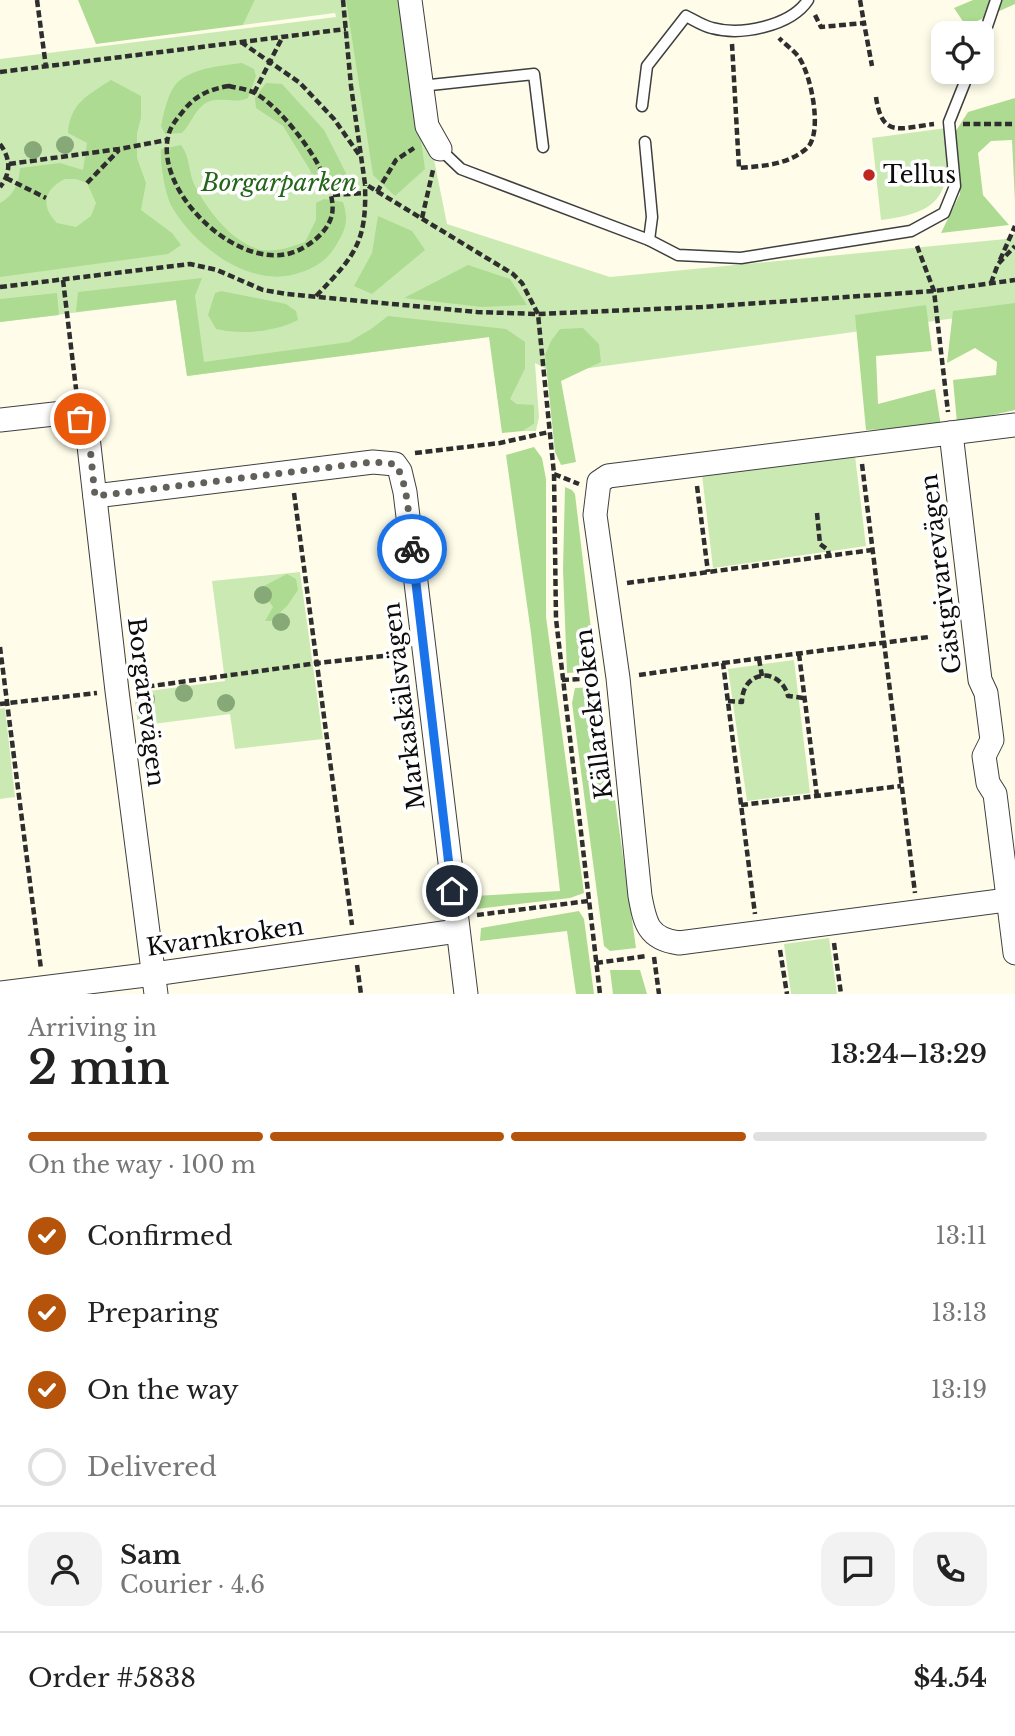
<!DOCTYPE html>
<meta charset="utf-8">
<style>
:root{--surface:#fff;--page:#f2f2f2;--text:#222;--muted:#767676;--line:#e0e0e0;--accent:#b45309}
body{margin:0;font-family:"Libre Baskerville",serif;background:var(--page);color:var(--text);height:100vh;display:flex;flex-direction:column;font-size:26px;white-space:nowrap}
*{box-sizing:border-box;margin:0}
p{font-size:23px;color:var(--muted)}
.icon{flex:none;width:38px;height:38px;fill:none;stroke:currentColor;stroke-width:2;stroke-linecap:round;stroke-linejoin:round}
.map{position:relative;height:994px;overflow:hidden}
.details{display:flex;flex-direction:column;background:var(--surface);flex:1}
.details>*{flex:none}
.controls{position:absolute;left:931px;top:21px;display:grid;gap:14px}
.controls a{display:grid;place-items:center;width:63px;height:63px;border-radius:14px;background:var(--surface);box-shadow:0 4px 10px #0003;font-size:35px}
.pin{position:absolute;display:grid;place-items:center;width:60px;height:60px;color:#fff;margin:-30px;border:4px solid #fff;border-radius:50%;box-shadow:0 2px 7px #0007}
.courier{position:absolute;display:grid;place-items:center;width:70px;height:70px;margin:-35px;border:5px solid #1a73e8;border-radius:50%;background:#fff;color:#222;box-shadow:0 2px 9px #0007}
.overview em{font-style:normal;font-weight:600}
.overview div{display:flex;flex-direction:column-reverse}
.overview{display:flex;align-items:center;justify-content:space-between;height:119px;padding:0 28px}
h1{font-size:46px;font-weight:600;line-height:52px}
.bar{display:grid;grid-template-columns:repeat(4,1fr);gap:10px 7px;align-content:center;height:84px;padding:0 28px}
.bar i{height:9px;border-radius:5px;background:var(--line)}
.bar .current{background:var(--accent)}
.bar p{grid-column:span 4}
.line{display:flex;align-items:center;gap:18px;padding:0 28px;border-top:2px solid var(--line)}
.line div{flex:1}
.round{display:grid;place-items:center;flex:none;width:74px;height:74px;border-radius:21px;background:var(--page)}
ol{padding:0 28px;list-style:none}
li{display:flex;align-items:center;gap:21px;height:77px}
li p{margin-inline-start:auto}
li .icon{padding:7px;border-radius:50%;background:var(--accent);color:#fff;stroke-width:4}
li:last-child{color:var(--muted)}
li i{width:38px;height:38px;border:4px solid var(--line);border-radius:50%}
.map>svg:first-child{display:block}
</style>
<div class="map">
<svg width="1015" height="994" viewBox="0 0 1015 994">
<rect width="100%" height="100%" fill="#fffdea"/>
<g fill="#cbeab3">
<path d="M255,0H402L447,224L610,277L1006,239L1015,233V310L553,373L535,363L539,417L536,431H523L534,424L517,404L509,399L525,369L489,337L187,376L176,300L0,322V59L336,17L335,13L243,25Z"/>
<path d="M946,128C950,189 948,212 881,220L872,138Z"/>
<path d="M855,456L866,546L713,568L702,475Z"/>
<path d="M300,572L323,739L235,749L230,714L138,726L134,693L225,681L212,581Z"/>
<path d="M794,660L810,793L747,801L728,669Z"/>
<path d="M5,708L15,797L0,799V709Z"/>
<path d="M829,938L837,994H791L784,944Z"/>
</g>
<g fill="#addb92" fill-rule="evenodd">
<path d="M78,0H255L243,25L96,44Z"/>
<path d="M346,0H401L425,169L395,196L373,175Z"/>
<path d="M973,0H1015V4L966,26L954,8Z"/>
<path d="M242,63L254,69L256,76L248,98C233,105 217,94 203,105C194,112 190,125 182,133L165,134L161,126C164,113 168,90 179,81C196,67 222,66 242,63Z"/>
<path d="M111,80L141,96V118L137,133V158L146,183L141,210L172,233L181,245L168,254L0,277V203C14,196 19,182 20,168L60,163L83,170L87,143L68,133C70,103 88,95 111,80ZM65,179H76L87,183L96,203L91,216L76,227L57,223C40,206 44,189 65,179Z"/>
<path d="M266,83L282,84L324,130L348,177L344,189L326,193L315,188L310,170L283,126L256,108L255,98Z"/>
<path d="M1015,98V202L1012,140L991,141L978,153L983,195L1009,225L941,233L960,194L954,134L968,112Z"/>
<path d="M181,145C191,158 188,173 195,186C208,211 233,244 262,250C276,252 292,247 305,242L316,220V203L324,199L343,202C349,222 346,229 335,247C327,260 316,267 302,272C253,291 196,248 172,207C165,195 160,163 161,149Z"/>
<path d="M378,216L412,231L425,250L372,294L354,286L372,253Z"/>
<path d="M468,265L510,279L527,305L482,307L404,298Z"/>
<path d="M202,278L195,296L204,362L349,342L371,329L388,316L506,329L525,342V369L510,399L517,404L534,405V424L523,431L502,433L489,337L187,376L176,300L76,312L78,292Z"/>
<path d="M221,291L286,304L296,311L298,320C275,332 241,335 216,329L208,315L215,293Z"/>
<path d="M57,293L59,315L0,322V299Z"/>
<path d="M1015,303V410L957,423L953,380L996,375L997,362L975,348L947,363L953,311Z"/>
<path d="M926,305L932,351L876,356L878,404L935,389L941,426L866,430L855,315Z"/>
<path d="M583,328L599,344L601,362L561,381L576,462L561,465L555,452L545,355L551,341L560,329Z"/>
<path d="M534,447L542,458L546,479V617L584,893L570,898L476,909L475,896L560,891L531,633L506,455Z"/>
<path d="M565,487L572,490L575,494L596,671L567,673L563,570Z"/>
<path d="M287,574L296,579L298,590L287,606L271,621H265L273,607L260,588Z"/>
<path d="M599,687L636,948L610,951L604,946L572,703L575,688Z"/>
<path d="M579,911L584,919L594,994H576L567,931L480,941L481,928Z"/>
<path d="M610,970H640L647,994H613Z"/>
</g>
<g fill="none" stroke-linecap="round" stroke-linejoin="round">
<defs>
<g id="service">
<path d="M982,41L996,0"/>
<path d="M421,86L534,74L543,147"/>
<path d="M642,106L647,66L686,16C694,20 703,26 712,28C741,36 791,26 808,0"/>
<path d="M645,142L652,217L649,240"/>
<path d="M440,149L461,169L649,240L678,255L741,258L911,231L944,213L955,186L949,122L969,72"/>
</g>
<g id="minor">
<path d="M410,0L427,126L440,149"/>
<path d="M0,420L63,413L80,419L88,437L117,691L156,994"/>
<path d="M1015,425L608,476L599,482L595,515L618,678L640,896C645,923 648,939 679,943L1015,899"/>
<path d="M951,433L980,680L986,693L992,740L984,756L988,783L995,794L1015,953"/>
<path d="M95,496L373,462L395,464L400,471L405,492L466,994"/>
<path d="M0,993L154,974L457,931"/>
</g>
</defs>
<use href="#service" stroke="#3f3f3f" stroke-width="13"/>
<use href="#minor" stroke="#3f3f3f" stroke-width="25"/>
<g stroke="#2e2e2e" stroke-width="4.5" stroke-dasharray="7 3.5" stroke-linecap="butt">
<path d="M37,0L46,67"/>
<path d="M343,0L351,86L365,184L513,274L522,283L538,314L554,474L556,619L600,994"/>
<path d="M860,0L864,23"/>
<path d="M815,15L821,27L864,23L872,66"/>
<path d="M241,42L300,83L334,119L360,156"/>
<path d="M732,44L739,168C763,166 787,165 806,149C824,135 811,73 798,56C793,50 785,44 779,38"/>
<path d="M0,72L346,29"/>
<path d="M229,86C237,88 247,89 255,93C284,109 339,180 332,214C329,230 314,242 301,249C245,279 155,195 168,137C170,126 177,119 184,110C196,95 210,89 229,86Z"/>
<path d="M254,93L283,36"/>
<path d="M876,97C882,139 900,128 934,124"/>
<path d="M963,124H1015"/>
<path d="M0,144C11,159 11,173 0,187"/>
<path d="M9,164L119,149L167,140"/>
<path d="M6,178L46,198"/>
<path d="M87,183L119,150"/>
<path d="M377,192L396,160L414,148"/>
<path d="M333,195L366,193"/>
<path d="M422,218L433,170"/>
<path d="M917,246L934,291L948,412"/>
<path d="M1000,260L1015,226"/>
<path d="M63,280L77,397"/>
<path d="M991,283L998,264L1015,246"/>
<path d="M0,287L190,264L217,270L263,290L287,294L477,312L538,314L702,307L934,291L1015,280"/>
<path d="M316,296C355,256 367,242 365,185"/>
<path d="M415,453L500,443L549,432"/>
<path d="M862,464L915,893"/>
<path d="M554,474L579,484"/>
<path d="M697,486L708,572"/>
<path d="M294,493L352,925"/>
<path d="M817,513L820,544L828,550L829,556"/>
<path d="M627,583L872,550"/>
<path d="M0,647L41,969"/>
<path d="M799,654L817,796"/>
<path d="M759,659L762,676"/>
<path d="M723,663L929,637"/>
<path d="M639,675L723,663L755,914"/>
<path d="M562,680L599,678"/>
<path d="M137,688L318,663L402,654"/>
<path d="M728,701L742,702C742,670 780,666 788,696L804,698"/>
<path d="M0,704L97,693"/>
<path d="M741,805L901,786"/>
<path d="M477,915L588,901"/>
<path d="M834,943L841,994"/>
<path d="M780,950L787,994"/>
<path d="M654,957L659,994"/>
<path d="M596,963L647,956"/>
<path d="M357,965L361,994"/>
</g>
<use href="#service" stroke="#fff" stroke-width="10"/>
<use href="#minor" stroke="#fff" stroke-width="23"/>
</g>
<g fill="#87a978">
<circle cx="65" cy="145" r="9"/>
<circle cx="33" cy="150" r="9"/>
<circle cx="263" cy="595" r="9"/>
<circle cx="281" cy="622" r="9"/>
<circle cx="184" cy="693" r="9"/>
<circle cx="146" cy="699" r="9"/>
<circle cx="226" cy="703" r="9"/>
</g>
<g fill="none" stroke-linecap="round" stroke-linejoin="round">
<path stroke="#61605a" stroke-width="7" stroke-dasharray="0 12.6" d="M80,419L89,437L95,496L373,462L395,464C409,483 409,525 412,549"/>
<path stroke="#1a73e8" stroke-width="9" d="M412,549L452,891"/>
</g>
<circle fill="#c02620" stroke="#fff" stroke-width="2.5" cx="869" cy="175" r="7"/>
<g text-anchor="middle" stroke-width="7" stroke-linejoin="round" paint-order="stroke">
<g font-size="24" fill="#0c0c0c" stroke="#fff" text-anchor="start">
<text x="883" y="183">Tellus</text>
</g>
<g font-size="24" font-style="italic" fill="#24651a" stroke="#fff">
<text x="279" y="191">Borgarparken</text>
</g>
<g font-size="24" fill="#0c0c0c" stroke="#fff">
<text transform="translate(941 574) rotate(-97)" y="8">Gästgivarevägen</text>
<text transform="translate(146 702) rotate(83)" y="8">Borgarevägen</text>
<text transform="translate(404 706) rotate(-97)" y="8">Markaskälsvägen</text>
<text transform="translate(594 714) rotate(-97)" y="8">Källarekroken</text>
<text transform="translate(225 937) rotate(-8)" y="8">Kvarnkroken</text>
</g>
</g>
</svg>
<div class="controls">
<a><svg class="icon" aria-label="locate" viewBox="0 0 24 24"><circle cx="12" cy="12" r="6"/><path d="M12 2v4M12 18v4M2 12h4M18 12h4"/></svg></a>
</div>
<div class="pin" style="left:80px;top:419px;background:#ea580c"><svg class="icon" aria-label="bag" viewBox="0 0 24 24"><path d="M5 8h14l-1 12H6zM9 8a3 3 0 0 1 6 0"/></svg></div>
<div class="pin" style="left:452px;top:891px;background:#1f2937"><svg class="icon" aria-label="home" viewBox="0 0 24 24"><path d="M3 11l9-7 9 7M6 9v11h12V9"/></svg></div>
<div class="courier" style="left:412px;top:549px"><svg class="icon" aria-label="bike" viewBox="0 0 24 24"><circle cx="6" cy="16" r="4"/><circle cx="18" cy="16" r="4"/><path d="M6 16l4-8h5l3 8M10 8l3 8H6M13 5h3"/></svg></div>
</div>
<section class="details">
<div class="overview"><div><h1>2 min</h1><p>Arriving in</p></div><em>13:24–13:29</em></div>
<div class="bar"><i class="current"></i><i class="current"></i><i class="current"></i><i></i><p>On the way · 100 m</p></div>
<ol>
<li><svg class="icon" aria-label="check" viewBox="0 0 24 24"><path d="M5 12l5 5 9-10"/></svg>Confirmed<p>13:11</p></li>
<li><svg class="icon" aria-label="check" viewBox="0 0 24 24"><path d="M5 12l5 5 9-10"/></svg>Preparing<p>13:13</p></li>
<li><svg class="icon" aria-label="check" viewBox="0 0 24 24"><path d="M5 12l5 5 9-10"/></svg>On the way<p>13:19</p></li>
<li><i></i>Delivered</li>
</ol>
<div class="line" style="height:126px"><a class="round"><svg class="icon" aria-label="person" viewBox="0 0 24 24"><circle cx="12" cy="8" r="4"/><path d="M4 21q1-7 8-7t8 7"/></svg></a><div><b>Sam</b><p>Courier · 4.6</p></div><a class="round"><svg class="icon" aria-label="chat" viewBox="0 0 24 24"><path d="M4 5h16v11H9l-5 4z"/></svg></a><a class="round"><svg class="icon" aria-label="phone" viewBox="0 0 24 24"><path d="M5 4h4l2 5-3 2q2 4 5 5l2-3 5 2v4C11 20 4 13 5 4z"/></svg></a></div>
<div class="line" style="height:91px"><div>Order #5838</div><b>$4.54</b></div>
</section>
